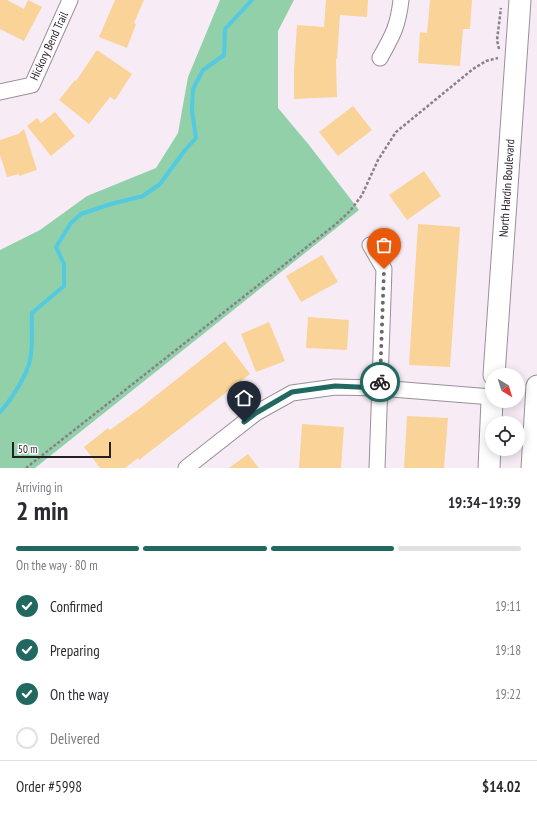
<!DOCTYPE html>
<meta charset="utf-8">
<style>
:root{--surface:#fff;--page:#f2f2f3;--text:#2b2b33;--muted:#7c7c81;--line:#e1e1e2;--accent:#216960}
body{margin:0;font-family:"PT Sans Narrow",sans-serif;background:var(--page);color:var(--text);height:100vh;display:flex;flex-direction:column;font-size:15px;white-space:nowrap}
*{box-sizing:border-box;margin:0}
p{font-size:13px;color:var(--muted)}
.icon{flex:none;width:22px;height:22px;fill:none;stroke:currentColor;stroke-width:2;stroke-linecap:round;stroke-linejoin:round}
.map{position:relative;height:468px;overflow:hidden}
.drawer{display:flex;flex-direction:column;background:var(--surface);flex:1}
.drawer>*{flex:none}
.needle{width:26px;rotate:142deg}
.buttons{position:absolute;left:485px;top:368px;display:grid;gap:8px}
.buttons a{display:grid;place-items:center;width:40px;height:40px;border-radius:50%;background:var(--surface);box-shadow:0 2px 10px #0003;font-size:20px}
.scale{position:absolute;left:12px;bottom:10px;width:99px;box-sizing:border-box;padding-left:4px;border:2px solid #231f22;border-top:0;font-size:11px;line-height:14px;white-space:nowrap;color:#231f22;-webkit-text-stroke:3px #fffcff;paint-order:stroke}
.pin{position:absolute;display:grid;place-items:center;width:34px;height:34px;color:#fff;margin:-41px -17px;border-radius:50% 50% 50% 0;rotate:-45deg;box-shadow:0 0 4px #0007}
.pin .icon{rotate:45deg}
.courier{position:absolute;display:grid;place-items:center;width:40px;height:40px;margin:-20px;border:3px solid #216960;border-radius:50%;background:#fff;color:#222;box-shadow:0 1px 5px #0007}
.head em{font-style:normal;font-weight:700}
.head div{display:flex;flex-direction:column-reverse}
.head{display:flex;align-items:center;justify-content:space-between;height:68px;padding:0 16px}
h1{font-size:26px;font-weight:700;line-height:30px}
.bar{display:grid;grid-template-columns:repeat(4,1fr);gap:6px 4px;align-content:center;height:48px;padding:0 16px}
.bar i{height:5px;border-radius:3px;background:var(--line)}
.bar .current{background:var(--accent)}
.bar p{grid-column:span 4}
.line{display:flex;align-items:center;gap:10px;padding:0 16px;border-top:1px solid var(--line)}
.line div{flex:1}
ol{padding:0 16px;list-style:none}
li{display:flex;align-items:center;gap:12px;height:44px}
li p{margin-inline-start:auto}
li .icon{padding:4px;border-radius:50%;background:var(--accent);color:#fff;stroke-width:4}
li:last-child{color:var(--muted)}
li i{width:22px;height:22px;border:2px solid var(--line);border-radius:50%}
.map>svg:first-child{display:block}
</style>
<div class="map">
<svg width="537" height="468" viewBox="0 0 537 468">
<rect width="100%" height="100%" fill="#f7ecf6"/>
<path fill="#91d0a9" d="M220,0H294L278,31V108L309,145L359,210L35,468H0V250L40,230L87,196L156,168L178,133L188,77Z"/>
<g fill="none" stroke-linecap="round" stroke-linejoin="round">
<path stroke="#53cae0" stroke-width="4" d="M0,412C9,403 24,379 28,367C34,351 31,330 32,313L64,286V264L56,247L71,223L81,214L111,204L143,196L160,184L185,150L196,138L192,111L193,89L203,70L224,55L225,29L252,0"/>
</g>
<g fill="#fad398">
<path d="M0,0H7L24,9L28,0L42,7L24,41L0,29Z"/>
<path d="M115,0H144L134,23L136,24L127,48L99,37Z"/>
<path d="M326,0H368L367,17L340,15L337,59H336L337,97L294,99V70L297,25L324,27Z"/>
<path d="M430,0H472L470,29H463L460,66L418,63L420,32L427,33Z"/>
<path d="M97,50L132,74L115,100L110,97L89,124L59,100L75,80L76,81Z"/>
<path d="M353,106L372,130L338,156L319,132Z"/>
<path d="M55,112L75,136L51,156L27,126L37,118L41,123Z"/>
<path d="M24,129L37,170L19,176V174L7,177L0,155V140L18,134Z"/>
<path d="M424,171L441,196L407,220L389,195Z"/>
<path d="M418,224L460,227L450,367L409,365Z"/>
<path d="M322,255L338,282L301,302L286,276Z"/>
<path d="M308,317L349,320L347,350L306,348Z"/>
<path d="M269,322L285,361L256,372L241,334Z"/>
<path d="M225,341L250,374L139,460L138,458L125,468H100L84,447L108,428L110,430L139,409Z"/>
<path d="M407,416L448,418L444,468H404Z"/>
<path d="M302,424L344,427L341,468H299Z"/>
<path d="M248,454L259,468H229Z"/>
</g>
<g fill="none" stroke-linecap="round" stroke-linejoin="round">
<defs>
<g id="street">
<path d="M380,58C393,35 398,26 401,0"/>
<path d="M0,92L32,85L70,0"/>
<path d="M370,245L384,269L377,468"/>
<path d="M186,468L256,413L292,393L335,387L379,388L492,397"/>
</g>
<g id="secondary">
<path d="M494,375L520,0"/>
<path d="M489,468L492,401"/>
<path d="M532,468L537,386"/>
</g>
</defs>
<use href="#street" stroke="#9a8f99" stroke-width="17"/>
<use href="#secondary" stroke="#9a8f99" stroke-width="23"/>
<g stroke="#898188" stroke-width="2.5" stroke-dasharray="3 2" stroke-linecap="butt">
<path d="M499,49L497,40L501,8"/>
<path d="M26,468L336,224L350,211L362,195L378,160L396,132L473,69L486,61L498,58"/>
</g>
<use href="#street" stroke="#fff" stroke-width="15"/>
<use href="#secondary" stroke="#fff" stroke-width="21"/>
</g>
<g fill="none" stroke-linecap="round" stroke-linejoin="round">
<path stroke="#6d676c" stroke-width="4" stroke-dasharray="0 7.2" d="M380,382L384,269"/>
<path stroke="#216960" stroke-width="5" d="M244,422L256,413L292,392L335,386L380,388V382"/>
</g>
<g text-anchor="middle" stroke-width="3" stroke-linejoin="round" paint-order="stroke">
<g font-size="12" fill="#231f22" stroke="#fffcff">
<text transform="translate(49 46) rotate(-65)" y="4">Hickory Bend Trail</text>
<text transform="translate(507 188) rotate(-86)" y="4">North Hardin Boulevard</text>
</g>
</g>
</svg>
<div class="buttons">
<a><svg class="needle" viewBox="-14 -14 28 28"><path d="M0-13l5 13h-10z" fill="#e53935"/><path d="M0 13l5-13h-10z" fill="#7c7c81"/></svg></a>
<a><svg class="icon" aria-label="locate" viewBox="0 0 24 24"><circle cx="12" cy="12" r="6"/><path d="M12 2v4M12 18v4M2 12h4M18 12h4"/></svg></a>
</div>
<div class="scale">50 m</div>
<div class="pin" style="left:384px;top:269px;background:#ea580c"><svg class="icon" aria-label="bag" viewBox="0 0 24 24"><path d="M5 8h14l-1 12H6zM9 8a3 3 0 0 1 6 0"/></svg></div>
<div class="pin" style="left:244px;top:422px;background:#1f2937"><svg class="icon" aria-label="home" viewBox="0 0 24 24"><path d="M3 11l9-7 9 7M6 9v11h12V9"/></svg></div>
<div class="courier" style="left:380px;top:382px"><svg class="icon" aria-label="bike" viewBox="0 0 24 24"><circle cx="6" cy="16" r="4"/><circle cx="18" cy="16" r="4"/><path d="M6 16l4-8h5l3 8M10 8l3 8H6M13 5h3"/></svg></div>
</div>
<section class="drawer">
<div class="head"><div><h1>2 min</h1><p>Arriving in</p></div><em>19:34–19:39</em></div>
<div class="bar"><i class="current"></i><i class="current"></i><i class="current"></i><i></i><p>On the way · 80 m</p></div>
<ol>
<li><svg class="icon" aria-label="check" viewBox="0 0 24 24"><path d="M5 12l5 5 9-10"/></svg>Confirmed<p>19:11</p></li>
<li><svg class="icon" aria-label="check" viewBox="0 0 24 24"><path d="M5 12l5 5 9-10"/></svg>Preparing<p>19:18</p></li>
<li><svg class="icon" aria-label="check" viewBox="0 0 24 24"><path d="M5 12l5 5 9-10"/></svg>On the way<p>19:22</p></li>
<li><i></i>Delivered</li>
</ol>
<div class="line" style="height:52px"><div>Order #5998</div><b>$14.02</b></div>
</section>
